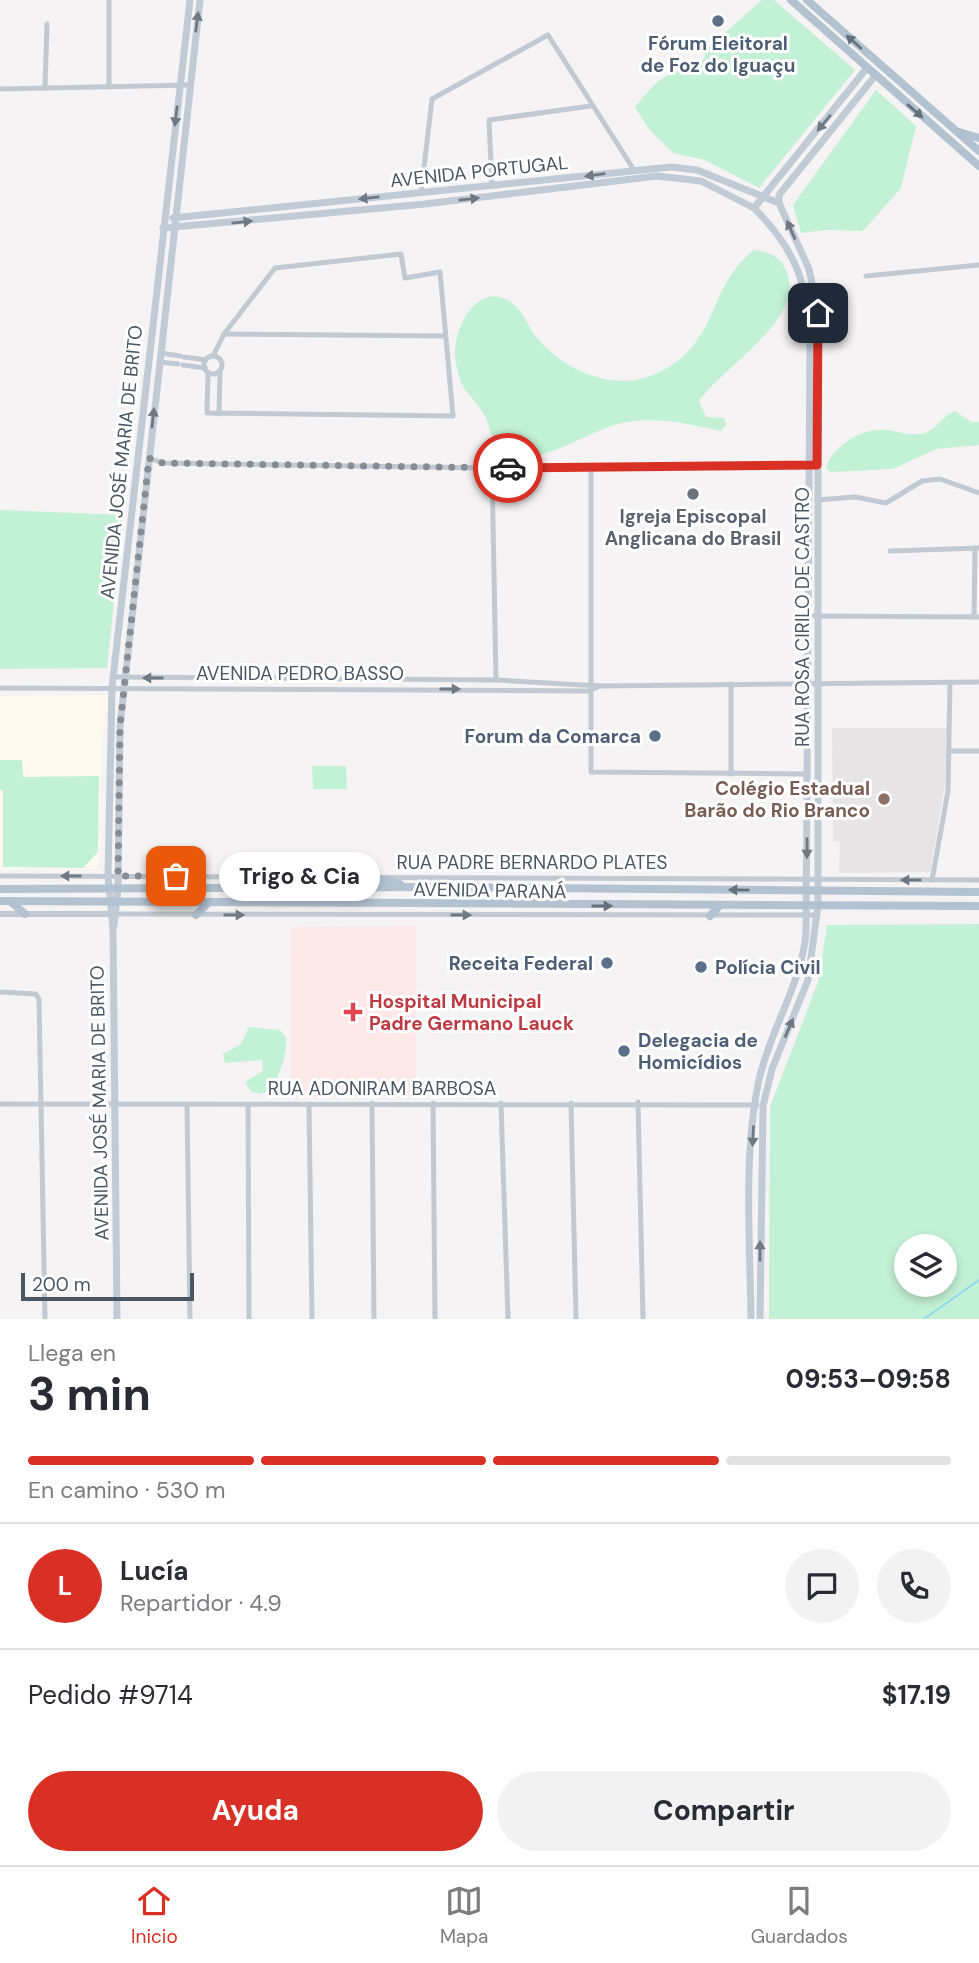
<!DOCTYPE html>
<html lang="es">
<meta charset="utf-8">
<style>
:root{--surface:#fff;--page:#f2f2f3;--text:#2b2b33;--muted:#7c7c81;--line:#e1e1e2;--accent:#d93025}
body{margin:0;font-family:"DM Sans",sans-serif;background:var(--page);color:var(--text);height:100vh;display:flex;flex-direction:column;font-size:26px;white-space:nowrap}
*{box-sizing:border-box;margin:0}
p{font-size:23px;color:var(--muted)}
.icon{flex:none;width:38px;height:38px;fill:none;stroke:currentColor;stroke-width:2;stroke-linecap:round;stroke-linejoin:round}
.map{position:relative;height:1319px;overflow:hidden}
.side{display:flex;flex-direction:column;background:var(--surface);flex:1}
.side>*{flex:none}
.tools{position:absolute;left:894px;top:1234px;display:grid;gap:14px}
.tools a{display:grid;place-items:center;width:63px;height:63px;border-radius:50%;background:var(--surface);box-shadow:0 4px 10px #0003;font-size:35px}
.scale{position:absolute;left:21px;bottom:18px;width:173px;box-sizing:border-box;padding-left:7px;border:4px solid #4a5661;border-top:0;font-size:19px;line-height:24px;white-space:nowrap;color:#4a5661;-webkit-text-stroke:5px #fff;paint-order:stroke}
.pin{position:absolute;display:grid;place-items:center;width:60px;height:60px;color:#fff;margin:-30px;border-radius:14px;box-shadow:0 4px 10px #0006}
.courier{position:absolute;display:grid;place-items:center;width:70px;height:70px;margin:-35px;border:5px solid #d93025;border-radius:50%;background:#fff;color:#222;box-shadow:0 2px 9px #0007}
.bubble{position:absolute;height:49px;border-radius:24px;background:var(--surface);box-shadow:0 4px 10px #0003;font-size:23px;font-weight:700;line-height:49px;text-align:center}
.head em{font-style:normal;font-weight:700}
.head div{display:flex;flex-direction:column-reverse}
.head{display:flex;align-items:center;justify-content:space-between;height:119px;padding:0 28px}
h1{font-size:46px;font-weight:700;line-height:52px}
.bar{display:grid;grid-template-columns:repeat(4,1fr);gap:10px 7px;align-content:center;height:84px;padding:0 28px}
.bar i{height:9px;border-radius:5px;background:var(--line)}
.bar .on{background:var(--accent)}
.bar p{grid-column:span 4}
.line{display:flex;align-items:center;gap:18px;padding:0 28px;border-top:2px solid var(--line)}
.line div{flex:1}
.round{display:grid;place-items:center;flex:none;width:74px;height:74px;border-radius:37px;background:var(--page)}
.primary-button{display:flex;gap:14px;margin-top:auto;padding:14px 28px}
.primary-button a{flex:1;height:80px;border-radius:42px;background:var(--accent);color:#fff;font-size:28px;font-weight:700;line-height:80px;text-align:center}
.primary-button a+a{background:var(--page);color:var(--text)}
.tab-bar{display:flex;justify-content:space-around;align-items:center;height:98px;border-top:2px solid var(--line);background:var(--surface);font-size:19px;color:var(--muted)}
.tab-bar a{display:grid;justify-items:center;gap:4px}
.tab-bar .on{color:var(--accent)}
.map>svg:first-child{display:block}
</style>
<div class="map">
<svg width="979" height="1319" viewBox="0 0 979 1319">
<rect width="100%" height="100%" fill="#f5f3f3"/>
<path fill="#fdf9ef" d="M109,695L101,745L99,869L0,870V696Z"/>
<path fill="#e6e4e5" d="M832,728H947L945,785L930,872L839,873L840,842L833,841Z"/>
<path fill="#fce8e6" d="M416,926V1097L291,1098L290,927Z"/>
<g fill="#c3f1d5" fill-rule="evenodd">
<path d="M762,0H774L855,70L759,188L705,160L673,153L649,129L635,107C657,81 663,71 699,68L709,47Z"/>
<path d="M876,90L916,126L901,188L863,231L825,230L801,233L793,205Z"/>
<path d="M754,250C770,252 781,256 787,273C805,319 722,368 699,401L706,417L724,418L726,425L721,431C689,424 659,417 627,422C590,427 536,474 503,449C491,440 491,431 486,418C481,408 474,401 467,392C460,384 455,364 455,353C455,324 480,279 512,303C524,312 528,327 537,338C563,369 610,391 650,376C721,349 704,289 754,250Z"/>
<path d="M955,411L971,422H979V445L936,449L893,469L831,472L826,468C833,445 863,427 887,430C898,432 914,436 925,433C938,429 942,415 955,411Z"/>
<path d="M0,510L123,515L107,668L0,669Z"/>
<path d="M0,760H22L23,777L99,776L98,852L83,868L3,867V790H0Z"/>
<path d="M312,766H346L347,789H313Z"/>
<path d="M979,924V1319H769L770,1107L818,982L827,925ZM906,1246H945V1284H906Z"/>
<path d="M249,1027L280,1030L286,1037C288,1054 279,1076 270,1091L260,1094L251,1091L245,1082L263,1071L262,1060L225,1063L223,1054L241,1044Z"/>
</g>
<g fill="none" stroke-linecap="round" stroke-linejoin="round">
<path stroke="#90daee" stroke-width="2" d="M924,1319L979,1280"/>
<g stroke="#c1cad2" stroke-width="5">
<path d="M109,0V85"/>
<path d="M45,87L47,24"/>
<path d="M0,89L190,85"/>
<path d="M492,186L489,120L591,106"/>
<path d="M421,193L432,99L548,35L634,170"/>
<path d="M866,276L979,265"/>
<path d="M224,334L446,336"/>
<path d="M161,353L180,356"/>
<circle cx="213" cy="365" r="9"/>
<path d="M184,357L206,360"/>
<path d="M160,362L178,364"/>
<path d="M183,365L205,368"/>
<path d="M208,372L207,413L453,416L440,272L405,278L401,254L275,268L224,334L213,356"/>
<path d="M219,414L220,372"/>
<path d="M149,458L163,463L492,468L817,465"/>
<path d="M591,467V772L807,774"/>
<path d="M492,468L496,680"/>
<path d="M817,500L855,497L886,503L922,481L940,479L979,493"/>
<path d="M890,551L979,548"/>
<path d="M814,616L979,617"/>
<path d="M974,617L975,548"/>
<path d="M114,677L496,680L600,686L979,682"/>
<path d="M731,684V774"/>
<path d="M0,688L588,691L600,686"/>
<path d="M951,751H979"/>
<path d="M0,876L979,880"/>
<path d="M932,880L948,791L950,682"/>
<path d="M116,914L818,915"/>
<path d="M0,992L36,994L39,999L45,1319"/>
<path d="M638,1102L643,1319"/>
<path d="M372,1103L374,1319"/>
<path d="M433,1103L435,1319"/>
<path d="M501,1103L508,1319"/>
<path d="M571,1103L576,1319"/>
<path d="M0,1104L757,1105"/>
<path d="M187,1104L190,1319"/>
<path d="M248,1104L249,1319"/>
<path d="M309,1104L312,1319"/>
</g>
<path stroke="#c1cad2" stroke-width="6" d="M0,914H114"/>
<g stroke="#c1cbd6" stroke-width="7">
<path d="M173,218L671,167L697,170L779,203"/>
<path d="M163,228L425,204L657,176L701,181L754,208"/>
<path d="M114,925L118,889L120,726L200,0"/>
<path d="M117,1319L113,929L108,876L112,687L190,0"/>
<path d="M751,1319C750,1242 743,1154 759,1080C770,1029 801,986 806,933L810,340C807,282 796,250 754,208L866,69"/>
<path d="M760,1319L763,1106L772,1069L808,980L818,905V313L809,269L779,203V195L875,76"/>
</g>
<g stroke="#b3c2d1" stroke-width="8">
<path d="M791,0L979,166"/>
<path d="M807,0L979,151"/>
<path d="M959,132L979,138"/>
<path d="M374,877L400,884"/>
<path d="M0,889L435,887L979,892"/>
<path d="M0,901L979,906"/>
<path d="M10,901L25,914"/>
<path d="M196,915L209,902"/>
<path d="M710,916L720,905"/>
</g>
</g>
<defs><path id="oneway-solid" d="M-6-.8H1V-3.2L6.5 0L1 3.2V.8H-6Z" transform="scale(1.75)"/></defs>
<g fill="#6e7984">
<use href="#oneway-solid" transform="translate(197 22) rotate(-83)"/>
<use href="#oneway-solid" transform="translate(176 116) rotate(97)"/>
<use href="#oneway-solid" transform="translate(824 123) rotate(130)"/>
<use href="#oneway-solid" transform="translate(595 175) rotate(173)"/>
<use href="#oneway-solid" transform="translate(369 198) rotate(174)"/>
<use href="#oneway-solid" transform="translate(469 199) rotate(-6)"/>
<use href="#oneway-solid" transform="translate(242 222) rotate(-6)"/>
<use href="#oneway-solid" transform="translate(791 230) rotate(-114)"/>
<use href="#oneway-solid" transform="translate(153 418) rotate(-84)"/>
<use href="#oneway-solid" transform="translate(807 848) rotate(90)"/>
<use href="#oneway-solid" transform="translate(789 1028) rotate(-67)"/>
<use href="#oneway-solid" transform="translate(753 1136) rotate(93)"/>
<use href="#oneway-solid" transform="translate(760 1251) rotate(-90)"/>
</g>
<g fill="#64717d">
<use href="#oneway-solid" transform="translate(854 42) rotate(-138)"/>
<use href="#oneway-solid" transform="translate(915 111) rotate(41)"/>
<use href="#oneway-solid" transform="translate(739 890) rotate(-179)"/>
<use href="#oneway-solid" transform="translate(602 906)"/>
</g>
<g fill="#6e7983">
<use href="#oneway-solid" transform="translate(153 678) rotate(-180)"/>
<use href="#oneway-solid" transform="translate(450 689)"/>
<use href="#oneway-solid" transform="translate(71 876) rotate(-180)"/>
<use href="#oneway-solid" transform="translate(911 880) rotate(-180)"/>
<use href="#oneway-solid" transform="translate(234 915)"/>
<use href="#oneway-solid" transform="translate(461 915)"/>
</g>
<g fill="none" stroke-linecap="round" stroke-linejoin="round">
<path stroke="#868d94" stroke-width="7" stroke-dasharray="0 12.6" d="M176,876H118L120,726L149,458L163,463L508,468"/>
<path stroke="#d93025" stroke-width="9" d="M508,468L817,465L818,313"/>
</g>
<g fill="#5c6f8a" stroke="#fff" stroke-width="2.5">
<circle cx="718" cy="21" r="7"/>
<circle cx="655" cy="736" r="7"/>
<circle cx="607" cy="963" r="7"/>
<circle cx="701" cy="967" r="7"/>
<circle cx="624" cy="1051" r="7"/>
</g>
<circle fill="#6b7280" stroke="#fff" stroke-width="2.5" cx="693" cy="494" r="7"/>
<circle fill="#8d6e63" stroke="#fff" stroke-width="2.5" cx="884" cy="799" r="7"/>
<path fill="#e0444e" stroke="#fff" stroke-width="2.5" d="M349.5 1001.5h7v7h7v7h-7v7h-7v-7h-7v-7h7z"/>
<g text-anchor="middle" stroke-width="6" stroke-linejoin="round" paint-order="stroke">
<g font-size="19" font-weight="bold" fill="#4e5e75" stroke="#fff" text-anchor="end">
<text x="718" y="50" text-anchor="middle">Fórum Eleitoral<tspan x="718" dy="22">de Foz do Iguaçu</tspan></text>
<text x="641" y="743">Forum da Comarca</text>
<text x="593" y="970">Receita Federal</text>
<text x="715" y="974" text-anchor="start">Polícia Civil</text>
<text x="638" y="1047" text-anchor="start">Delegacia de<tspan x="638" dy="22">Homicídios</tspan></text>
</g>
<g font-size="19" fill="#4a5661" stroke="#fff">
<text transform="translate(479 171) rotate(-6)" y="7">AVENIDA PORTUGAL</text>
<text transform="translate(121 462) rotate(-84)" y="7">AVENIDA JOSÉ MARIA DE BRITO</text>
<text transform="translate(802 617) rotate(-90)" y="7">RUA ROSA CIRILO DE CASTRO</text>
<text x="300" y="680">AVENIDA PEDRO BASSO</text>
<text x="532" y="869">RUA PADRE BERNARDO PLATES</text>
<text transform="translate(490 890) rotate(1)" y="7">AVENIDA PARANÁ</text>
<text x="382" y="1095">RUA ADONIRAM BARBOSA</text>
<text transform="translate(99 1103) rotate(-91)" y="7">AVENIDA JOSÉ MARIA DE BRITO</text>
</g>
<g font-size="19" font-weight="bold" fill="#5b616d" stroke="#fff">
<text x="693" y="523">Igreja Episcopal<tspan x="693" dy="22">Anglicana do Brasil</tspan></text>
</g>
<g font-size="19" font-weight="bold" fill="#785e54" stroke="#fff" text-anchor="end">
<text x="870" y="795">Colégio Estadual<tspan x="870" dy="22">Barão do Rio Branco</tspan></text>
</g>
<g font-size="19" font-weight="bold" fill="#be3a42" stroke="#fff" text-anchor="start">
<text x="369" y="1008">Hospital Municipal<tspan x="369" dy="22">Padre Germano Lauck</tspan></text>
</g>
</g>
</svg>
<div class="tools">
<a><svg class="icon" aria-label="layers" viewBox="0 0 24 24"><path d="M12 4l9 5-9 5-9-5zM3 14l9 5 9-5"/></svg></a>
</div>
<div class="scale">200 m</div>
<div class="pin" style="left:176px;top:876px;background:#ea580c"><svg class="icon" aria-label="bag" viewBox="0 0 24 24"><path d="M5 8h14l-1 12H6zM9 8a3 3 0 0 1 6 0"/></svg></div>
<div class="pin" style="left:818px;top:313px;background:#1f2937"><svg class="icon" aria-label="home" viewBox="0 0 24 24"><path d="M3 11l9-7 9 7M6 9v11h12V9"/></svg></div>
<div class="courier" style="left:508px;top:468px"><svg class="icon" aria-label="car" viewBox="0 0 24 24"><path d="M5 17H2v-5l4-1 3-4h7l3 4 3 1v5h-3M9 17h6M6 11h13"/><circle cx="7" cy="17" r="2"/><circle cx="17" cy="17" r="2"/></svg></div>
<div class="bubble" style="left:219px;top:852px;width:161px">Trigo &amp; Cia</div>
</div>
<section class="side">
<div class="head"><div><h1>3 min</h1><p>Llega en</p></div><em>09:53–09:58</em></div>
<div class="bar"><i class="on"></i><i class="on"></i><i class="on"></i><i></i><p>En camino · 530 m</p></div>
<div class="line" style="height:126px"><b class="round" style="background:var(--accent);color:#fff">L</b><div><b>Lucía</b><p>Repartidor · 4.9</p></div><a class="round"><svg class="icon" aria-label="chat" viewBox="0 0 24 24"><path d="M4 5h16v11H9l-5 4z"/></svg></a><a class="round"><svg class="icon" aria-label="phone" viewBox="0 0 24 24"><path d="M5 4h4l2 5-3 2q2 4 5 5l2-3 5 2v4C11 20 4 13 5 4z"/></svg></a></div>
<div class="line" style="height:91px"><div>Pedido #9714</div><b>$17.19</b></div>
<div class="primary-button"><a>Ayuda</a><a>Compartir</a></div>
</section>
<nav class="tab-bar">
<a class="on"><svg class="icon" aria-label="home" viewBox="0 0 24 24"><path d="M3 11l9-7 9 7M6 9v11h12V9"/></svg>Inicio</a>
<a><svg class="icon" aria-label="map" viewBox="0 0 24 24"><path d="M3 6l6-2 6 2 6-2v14l-6 2-6-2-6 2zM9 4v14M15 6v14"/></svg>Mapa</a>
<a><svg class="icon" aria-label="saved" viewBox="0 0 24 24"><path d="M7 4h10v16l-5-4-5 4z"/></svg>Guardados</a>
</nav>
